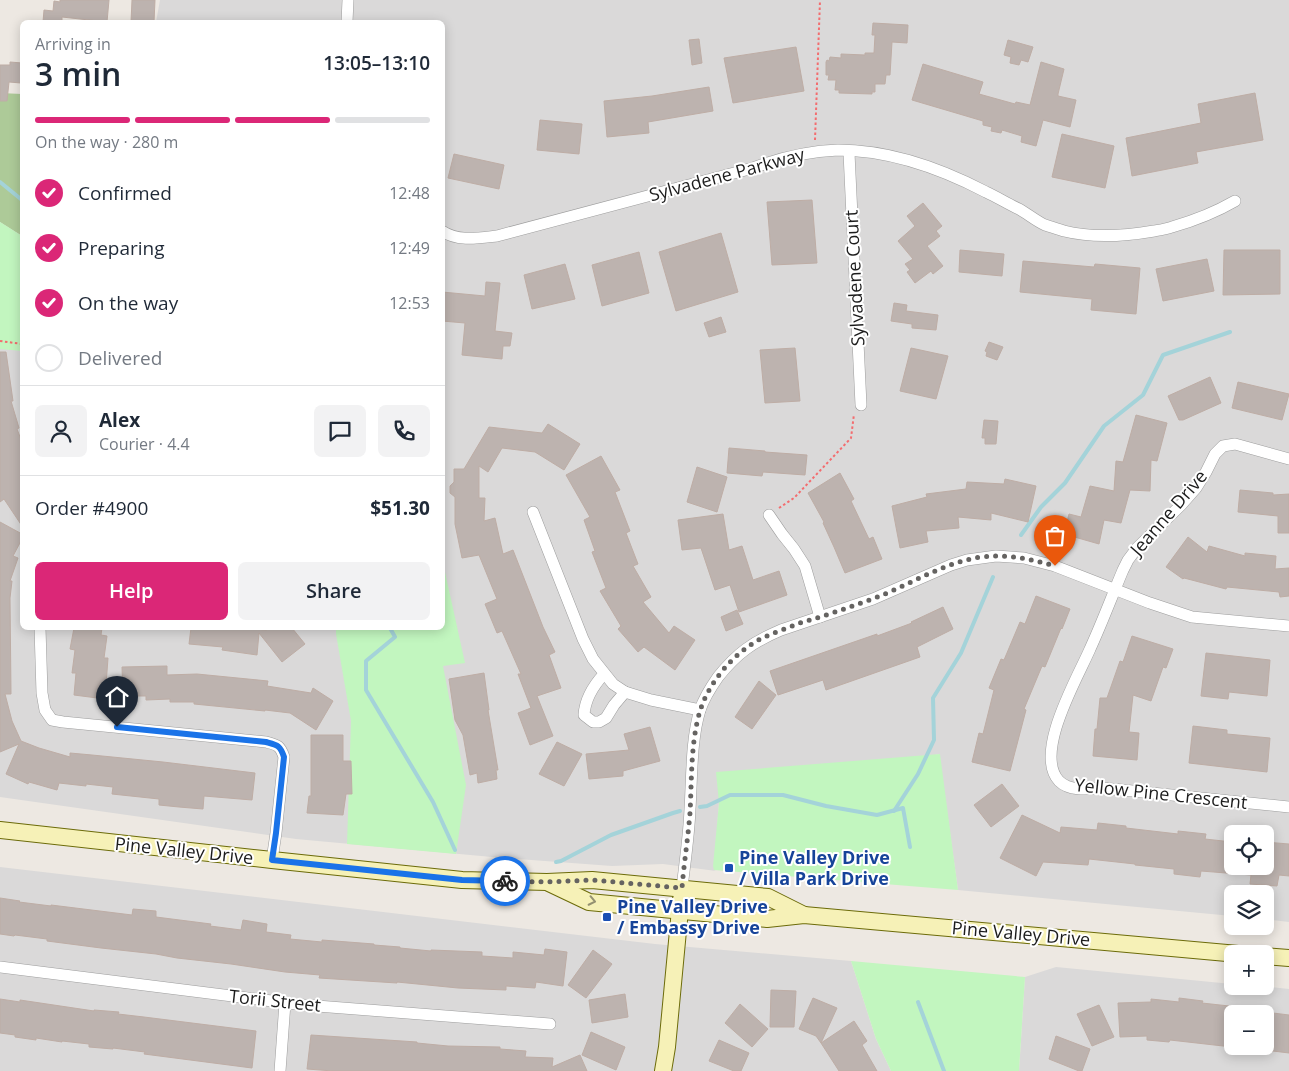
<!DOCTYPE html>
<meta charset="utf-8">
<style>
:root{--surface:#fff;--page:#f2f2f3;--text:#1f2937;--muted:#747a83;--line:#e0e1e3;--accent:#db2777}
body{margin:0;font-family:"Open Sans",sans-serif;background:var(--page);color:var(--text);height:100vh;display:flex;flex-direction:column;font-size:19px;white-space:nowrap}
*{box-sizing:border-box;margin:0}
p{font-size:16px;color:var(--muted)}
.icon{flex:none;width:28px;height:28px;fill:none;stroke:currentColor;stroke-width:2;stroke-linecap:round;stroke-linejoin:round}
.map{position:relative;flex:1;overflow:hidden}
.details{position:absolute;left:20px;top:20px;width:425px;height:610px;display:flex;flex-direction:column;background:var(--surface);border-radius:8px;box-shadow:0 2px 12px #0003}
.details>*{flex:none}
.controls{position:absolute;left:1224px;top:825px;display:grid;gap:10px}
.controls a{display:grid;place-items:center;width:50px;height:50px;border-radius:8px;background:var(--surface);box-shadow:0 2px 12px #0003;font-size:25px}
.pin{position:absolute;display:grid;place-items:center;width:42px;height:42px;color:#fff;margin:-51px -21px;border-radius:50% 50% 50% 0;rotate:-45deg;box-shadow:0 0 5px #0007}
.pin .icon{rotate:45deg}
.courier{position:absolute;display:grid;place-items:center;width:50px;height:50px;margin:-25px;border:4px solid #1a73e8;border-radius:50%;background:#fff;color:#222;box-shadow:0 1px 6px #0007}
.headline em{font-style:normal;font-weight:600}
.headline div{display:flex;flex-direction:column-reverse}
.headline{display:flex;align-items:center;justify-content:space-between;height:85px;padding:0 15px}
h1{font-size:32px;font-weight:600;line-height:38px}
.bar{display:grid;grid-template-columns:repeat(4,1fr);gap:8px 5px;align-content:center;height:60px;padding:0 15px}
.bar i{height:6px;border-radius:4px;background:var(--line)}
.bar .selected{background:var(--accent)}
.bar p{grid-column:span 4}
.line{display:flex;align-items:center;gap:12px;padding:0 15px;border-top:1px solid var(--line)}
.line div{flex:1}
.round{display:grid;place-items:center;flex:none;width:52px;height:52px;border-radius:8px;background:var(--page)}
ol{padding:0 15px;list-style:none}
li{display:flex;align-items:center;gap:15px;height:55px}
li p{margin-inline-start:auto}
li .icon{padding:5px;border-radius:50%;background:var(--accent);color:#fff;stroke-width:4}
li:last-child{color:var(--muted)}
li i{width:28px;height:28px;border:2px solid var(--line);border-radius:50%}
.button{display:flex;gap:10px;margin-top:auto;padding:10px 15px}
.button a{flex:1;height:58px;border-radius:8px;background:var(--accent);color:#fff;font-size:20px;font-weight:600;line-height:58px;text-align:center}
.button a+a{background:var(--page);color:var(--text)}
.map>svg:first-child{display:block}
</style>
<div class="map">
<svg width="1289" height="1071" viewBox="0 0 1289 1071">
<rect width="100%" height="100%" fill="#ede8e2"/>
<g fill="#dad9d9" fill-rule="evenodd">
<path d="M160,0H1289V922L1265,919V894H1232V916L958,890L939,754L719,803L714,870L716,871L663,864L612,866L492,857L296,839L0,797V222L22,236V628H442V22H156ZM1232,834H1265V866H1232Z"/>
<path d="M0,867L655,944L851,961L876,1039L891,1071H0Z"/>
<path d="M1056,967L1232,984V986H1261L1289,989V1071H1019L1025,977ZM1232,1014H1265V1046H1232Z"/>
</g>
<path fill="#adca98" d="M0,93L22,94V236L0,222Z"/>
<g fill="#c2f6bf">
<path d="M0,222L22,236V351L0,349Z"/>
<path d="M443,563L465,663L443,666L466,785L456,854L347,844L351,721L336,634V628H442Z"/>
<path d="M940,754L958,890L714,870L713,866L719,803L716,772Z"/>
<path d="M851,961L1025,977L1019,1071H891L876,1039Z"/>
</g>
<g fill="none" stroke-linecap="round" stroke-linejoin="round">
<g stroke="#a4d3d9" stroke-width="4">
<path d="M0,182L22,200"/>
<path d="M1021,535L1041,507L1065,483L1104,426L1143,395L1163,355L1230,332"/>
<path d="M390,628L395,637L366,661V690L433,802L455,850"/>
<path d="M700,807L707,806L730,795H783L826,806L877,815L903,808L910,847"/>
<path d="M894,811L918,774L934,740L933,698L961,653L993,577"/>
<path d="M556,862L561,861L611,835L673,813L680,811"/>
<path d="M918,1002L944,1071"/>
</g>
</g>
<g fill="#bdb3af" stroke="#beada5">
<path d="M60,0H109L107,22L62,17V22H43L44,10L53,11L54,1L60,2Z"/>
<path d="M132,0H155L154,22H131Z"/>
<path d="M873,23L908,25L907,43L892,42L890,75H886L885,84H875V92H872V94L839,93V90H835L836,80H828L829,75H826V62L827,60L829,61L830,57L841,58V54L865,55V53H874L875,35H872Z"/>
<path d="M699,39L702,63L692,65L689,40Z"/>
<path d="M1008,40L1033,47L1028,62L1021,60L1019,65L1010,63L1011,57L1004,55Z"/>
<path d="M796,47L804,91L733,103L724,58Z"/>
<path d="M10,62L22,63V81H21V83L9,82L7,101H0V65H10Z"/>
<path d="M1041,62L1064,69L1058,94V96L1076,100L1070,127L1043,120L1036,146L1021,142L1022,136L1002,130L1001,133L991,131L992,127L983,125V121L912,100L923,64L983,82L979,94L1015,104L1016,102L1030,105Z"/>
<path d="M709,87L713,111L648,122L649,133L607,137L604,101L652,96Z"/>
<path d="M1255,93L1263,140L1196,152L1198,163L1132,176L1126,138L1201,123L1198,104Z"/>
<path d="M540,120L582,124L579,154L537,150Z"/>
<path d="M1062,134L1114,146L1105,188L1052,177Z"/>
<path d="M454,154L504,165L499,189L448,178Z"/>
<path d="M812,200L817,263L772,265L767,202Z"/>
<path d="M923,203L942,226L936,231L940,236L927,246L943,266L933,274L931,271L915,283L907,272L910,270L905,264L913,259L898,241L915,226L907,216Z"/>
<path d="M721,233L738,292L676,311L659,252Z"/>
<path d="M960,250L1004,254L1002,276L959,272Z"/>
<path d="M1224,250H1280V294L1223,295Z"/>
<path d="M639,252L649,293L602,306L592,265Z"/>
<path d="M1207,259L1214,291L1163,301L1156,269Z"/>
<path d="M1023,261L1094,267L1095,264L1140,268L1136,314L1091,310L1092,299L1020,292Z"/>
<path d="M565,264L575,299L532,309L524,275Z"/>
<path d="M486,282L500,283L495,331L512,333L510,346H503L502,359L462,355L465,323L442,321V292L485,296Z"/>
<path d="M894,303L907,305L906,311L938,315L936,330L912,328V324L891,321Z"/>
<path d="M721,317L726,332L709,337L704,323Z"/>
<path d="M989,342L1003,347L997,360L986,356L987,352L985,351Z"/>
<path d="M795,348L800,401L765,403L760,350Z"/>
<path d="M911,348L948,356L936,399L900,391Z"/>
<path d="M0,352H6L13,401H11L19,428L17,429L22,442V526L4,499L0,502Z"/>
<path d="M1210,377L1221,403L1183,420H1179L1168,396Z"/>
<path d="M1238,382L1289,394L1282,420L1232,408Z"/>
<path d="M1136,415L1167,423L1157,461L1151,460L1150,491L1130,490L1121,523L1104,520L1099,544L1064,534L1069,514L1081,517L1090,486L1114,491L1116,461L1123,462Z"/>
<path d="M984,420L998,421L996,444H985V438H982Z"/>
<path d="M548,424L580,444L564,470L535,452L502,448L488,472L479,466V498H485L484,521L495,518L503,554L513,550L543,627L555,652L549,655L561,688L537,696L553,736L530,745L518,713L531,708L518,674H521L502,631L497,633L485,604L497,599L479,555L462,558L455,524V497L450,493V486L454,482V469H464L489,427L542,433Z"/>
<path d="M729,448L765,451V452L807,455L805,475L763,472L762,476L727,473Z"/>
<path d="M601,456L620,490L615,492L630,531L626,533L638,564L633,566L651,597L643,602L669,633L674,626L695,640L675,670L644,647L638,652L618,629L621,626L600,591L606,588L592,552L595,551L584,520L590,517L566,475Z"/>
<path d="M697,467L727,477L717,512L687,502Z"/>
<path d="M840,473L854,499L851,501L869,539L873,537L882,559L845,573L834,547L823,523L824,522L808,493Z"/>
<path d="M1005,479L1036,486L1028,522L991,513V520L958,517L959,528L926,531L928,542L900,548L892,506L927,497L926,494L966,489L967,482L1004,484Z"/>
<path d="M1240,490L1273,493V495L1289,494V533H1278V516L1238,512Z"/>
<path d="M723,514L729,550L742,546L753,580L779,571L787,595L739,612L730,585L715,590L701,548L682,550L678,520Z"/>
<path d="M0,522L22,534V539L13,556L18,558L10,581H12L10,598L11,694H5L12,721L21,741L39,748L70,757V753L92,755L163,762L255,773L252,800L204,796L203,809L179,807L159,805V799L112,794L113,787L86,784V786L59,783L57,790L29,782L28,784L6,774L19,744L0,752Z"/>
<path d="M1188,537L1207,552L1209,546L1245,556V553L1276,556L1275,569L1289,568V596L1280,597L1279,592L1227,587L1226,589L1184,578L1183,579L1166,567Z"/>
<path d="M1036,596L1070,609L1062,629L1061,628L1045,667L1042,666L1024,709L1026,710L1010,771L972,762L979,733L983,734L994,690L989,688L1001,659L1004,660L1020,622L1025,624Z"/>
<path d="M943,607L953,629L917,647L920,657L826,690L823,680L778,695L770,671L877,634V636L912,623L911,622Z"/>
<path d="M737,610L743,624L726,631L721,617Z"/>
<path d="M74,628H102L101,635L107,636L104,658H108L105,699L74,695L76,673H72L75,650L70,649Z"/>
<path d="M191,628H247L266,630L270,628H292L305,644L282,662L259,633L257,655L222,650L223,647L189,644Z"/>
<path d="M1132,636L1173,649L1166,668L1163,667L1151,701L1133,695L1129,732L1139,733L1137,760L1093,756L1095,729H1097L1100,698H1107L1120,661L1123,662Z"/>
<path d="M1206,653L1270,660L1267,696L1229,692L1228,699L1201,696Z"/>
<path d="M167,666V675L197,674L268,681L267,686L311,693L313,688L333,701L316,730L290,713L265,710V711L194,704V702H170V699L146,700V696H123L122,667Z"/>
<path d="M484,673L489,710H488L498,770H496L497,779L478,783L477,773L470,775L463,735L455,720L449,679Z"/>
<path d="M759,681L776,695L752,729L735,717Z"/>
<path d="M1193,726L1227,730V734L1270,738L1267,772L1189,763Z"/>
<path d="M650,727L660,761L623,771V776L589,779L586,754L629,750L624,734Z"/>
<path d="M311,735H343V761H351L352,794H346L343,815L307,813L309,796H311Z"/>
<path d="M557,742L582,754L564,786L539,774Z"/>
<path d="M1002,784L1019,806L991,827L974,805Z"/>
<path d="M1022,815L1060,833L1061,827L1097,830L1098,823L1126,826V828L1178,834V831L1206,834L1205,839L1232,842V868L1233,866H1265V842L1289,844V876L1279,875L1277,886L1250,884L1251,875L1201,871L1200,877L1174,874V869L1135,865V864L1089,859L1088,865L1043,862L1036,876L1000,858Z"/>
<path d="M0,898L20,901L19,902L51,906V905L132,915L133,909L156,911V917L211,924L210,926L241,930L243,920L267,924L266,932L291,935L290,939L322,942V940L374,944V945L400,947V948L431,951V950L482,952V956L513,958V952L544,955L545,949L567,952L563,986L536,982L535,988L506,986V990L458,988L397,982V983L319,978L320,975L285,972L231,964L177,958L156,954L101,948L47,941V939L15,935L14,936L0,934Z"/>
<path d="M593,950L612,964L586,998L568,985Z"/>
<path d="M771,990L796,991L794,1027H770Z"/>
<path d="M625,994L628,1017L592,1023L589,1000Z"/>
<path d="M813,998L837,1008L821,1043L816,1036L799,1029Z"/>
<path d="M1179,998L1203,1001L1202,1003L1229,1006L1228,1013H1232V1047L1170,1040L1169,1042L1147,1040V1036L1120,1037L1118,1003L1151,1002V999L1179,1002Z"/>
<path d="M0,999L20,1002V1000L94,1011V1010L119,1012L118,1014L144,1017L256,1031L252,1068L144,1054L145,1052L113,1048V1049L89,1047V1044L62,1041V1042L36,1038V1040L15,1037V1035L0,1033Z"/>
<path d="M740,1004L768,1029L752,1047L725,1023Z"/>
<path d="M1099,1005L1114,1037L1092,1046L1077,1014Z"/>
<path d="M1265,1012L1289,1015V1053L1265,1050Z"/>
<path d="M854,1021L867,1041L862,1045L877,1071H839L821,1043Z"/>
<path d="M591,1032L625,1047L616,1070L582,1055Z"/>
<path d="M311,1035L417,1042V1043L448,1046L500,1047V1049L526,1051L525,1057L553,1058L552,1067L580,1055L587,1071H333L307,1069Z"/>
<path d="M1056,1036L1090,1049L1082,1071H1079L1049,1059Z"/>
<path d="M719,1040L749,1053L741,1071H734L709,1061Z"/>
</g>
<g fill="none" stroke-linecap="round" stroke-linejoin="round">
<defs>
<g id="street">
<path d="M347,22L348,0"/>
<path d="M848,151L849,153L861,405"/>
<path d="M442,231C458,242 479,238 497,236L753,168C780,158 809,151 838,150C890,150 940,168 986,192C997,197 1008,204 1019,209C1028,214 1036,221 1045,225C1051,227 1058,229 1064,231C1092,238 1125,236 1154,231C1160,230 1167,229 1172,227C1193,221 1216,212 1235,201"/>
<path d="M1289,459L1235,444L1223,446L1215,454L1206,472L1196,488L1181,505L1137,548L1128,560L1123,570C1112,596 1102,623 1090,649C1078,677 1033,753 1059,781C1070,792 1090,789 1103,788L1289,807"/>
<path d="M533,512L583,639L593,659L613,684L625,692L651,700L700,710"/>
<path d="M769,515L782,534L794,549L805,566L820,617"/>
<path d="M40,628L42,693L45,710L52,720L63,722L266,742C277,745 280,745 284,757L276,833L272,860"/>
<path d="M604,674C593,686 585,699 584,715L593,722H599L606,718L614,705L625,692"/>
<path d="M682,888C685,862 689,835 690,809C692,778 691,739 700,710C704,698 711,687 718,677C737,653 753,642 781,630L873,599L951,565L967,560L996,556L1024,558L1055,566L1150,603L1192,617L1289,626"/>
<path d="M0,967L304,1005L550,1024"/>
<path d="M280,1071L285,1003"/>
</g>
<g id="secondary">
<path d="M0,830L272,860L462,880L547,882L592,880L768,897L804,915"/>
<path d="M549,883L589,902L767,919L804,915L1238,954"/>
<path d="M1265,956L1289,958"/>
<path d="M663,1071L667,1047L681,899"/>
</g>
</defs>
<use href="#street" stroke="#9d9d9d" stroke-width="12"/>
<use href="#secondary" stroke="#6c6b09" stroke-width="18"/>
<g stroke="#f36d6f" stroke-width="2" stroke-dasharray="2.5 2.5" stroke-linecap="butt">
<path d="M815,140L820,0"/>
<path d="M0,341L22,344"/>
<path d="M779,508L794,498L851,438L854,414"/>
</g>
<use href="#street" stroke="#fff" stroke-width="11"/>
<use href="#secondary" stroke="#f6f1b7" stroke-width="16"/>
</g>
<defs><path id="oneway-chevron" d="M-2-3.5L2.5 0L-2 3.5" fill="none" stroke-width="1.6" stroke-linecap="round" stroke-linejoin="round" transform="scale(1.25)"/></defs>
<use stroke="#949171" href="#oneway-chevron" transform="translate(592 901) rotate(12)"/>
<g fill="none" stroke-linecap="round" stroke-linejoin="round">
<path stroke="#656361" stroke-width="5" stroke-dasharray="0 9" d="M505,881L547,882L592,880L682,888C684,863 688,838 690,813C692,778 690,730 705,698C716,675 734,655 755,642C769,634 785,629 800,623C824,616 848,608 872,599C908,586 942,563 981,557C1007,554 1030,559 1055,566"/>
<path stroke="#1a73e8" stroke-width="6" d="M117,727L266,742C277,745 280,745 284,757L276,833L272,860L462,880L505,881"/>
</g>
<g fill="#1a4fb4" stroke="#fff" stroke-width="2">
<rect x="724" y="863" width="10" height="10" rx="2.5"/>
<rect x="602" y="912" width="10" height="10" rx="2.5"/>
</g>
<g text-anchor="middle" stroke-width="4" stroke-linejoin="round" paint-order="stroke">
<g font-size="18" fill="#1c1c1c" stroke="#fff">
<text transform="translate(727 175) rotate(-15)" y="6">Sylvadene Parkway</text>
<text transform="translate(855 278) rotate(-93)" y="6">Sylvadene Court</text>
<text transform="translate(1169 513) rotate(-49)" y="6">Jeanne Drive</text>
<text transform="translate(1161 794) rotate(6)" y="6">Yellow Pine Crescent</text>
<text transform="translate(184 851) rotate(6)" y="6">Pine Valley Drive</text>
<text transform="translate(1021 934) rotate(5)" y="6">Pine Valley Drive</text>
<text transform="translate(275 1001) rotate(6)" y="6">Torii Street</text>
</g>
<g font-size="18" font-weight="bold" fill="#164399" stroke="#fff" text-anchor="start">
<text x="739" y="864">Pine Valley Drive<tspan x="739" dy="21">/ Villa Park Drive</tspan></text>
<text x="617" y="913">Pine Valley Drive<tspan x="617" dy="21">/ Embassy Drive</tspan></text>
</g>
</g>
</svg>
<div class="controls">
<a><svg class="icon" aria-label="locate" viewBox="0 0 24 24"><circle cx="12" cy="12" r="6"/><path d="M12 2v4M12 18v4M2 12h4M18 12h4"/></svg></a>
<a><svg class="icon" aria-label="layers" viewBox="0 0 24 24"><path d="M12 4l9 5-9 5-9-5zM3 14l9 5 9-5"/></svg></a>
<a>+</a>
<a>−</a>
</div>
<div class="pin" style="left:1055px;top:566px;background:#ea580c"><svg class="icon" aria-label="bag" viewBox="0 0 24 24"><path d="M5 8h14l-1 12H6zM9 8a3 3 0 0 1 6 0"/></svg></div>
<div class="pin" style="left:117px;top:727px;background:#1f2937"><svg class="icon" aria-label="home" viewBox="0 0 24 24"><path d="M3 11l9-7 9 7M6 9v11h12V9"/></svg></div>
<div class="courier" style="left:505px;top:881px"><svg class="icon" aria-label="bike" viewBox="0 0 24 24"><circle cx="6" cy="16" r="4"/><circle cx="18" cy="16" r="4"/><path d="M6 16l4-8h5l3 8M10 8l3 8H6M13 5h3"/></svg></div>
<section class="details">
<div class="headline"><div><h1>3 min</h1><p>Arriving in</p></div><em>13:05–13:10</em></div>
<div class="bar"><i class="selected"></i><i class="selected"></i><i class="selected"></i><i></i><p>On the way · 280 m</p></div>
<ol>
<li><svg class="icon" aria-label="check" viewBox="0 0 24 24"><path d="M5 12l5 5 9-10"/></svg>Confirmed<p>12:48</p></li>
<li><svg class="icon" aria-label="check" viewBox="0 0 24 24"><path d="M5 12l5 5 9-10"/></svg>Preparing<p>12:49</p></li>
<li><svg class="icon" aria-label="check" viewBox="0 0 24 24"><path d="M5 12l5 5 9-10"/></svg>On the way<p>12:53</p></li>
<li><i></i>Delivered</li>
</ol>
<div class="line" style="height:90px"><a class="round"><svg class="icon" aria-label="person" viewBox="0 0 24 24"><circle cx="12" cy="8" r="4"/><path d="M4 21q1-7 8-7t8 7"/></svg></a><div><b>Alex</b><p>Courier · 4.4</p></div><a class="round"><svg class="icon" aria-label="chat" viewBox="0 0 24 24"><path d="M4 5h16v11H9l-5 4z"/></svg></a><a class="round"><svg class="icon" aria-label="phone" viewBox="0 0 24 24"><path d="M5 4h4l2 5-3 2q2 4 5 5l2-3 5 2v4C11 20 4 13 5 4z"/></svg></a></div>
<div class="line" style="height:65px"><div>Order #4900</div><b>$51.30</b></div>
<div class="button"><a>Help</a><a>Share</a></div>
</section>
</div>
